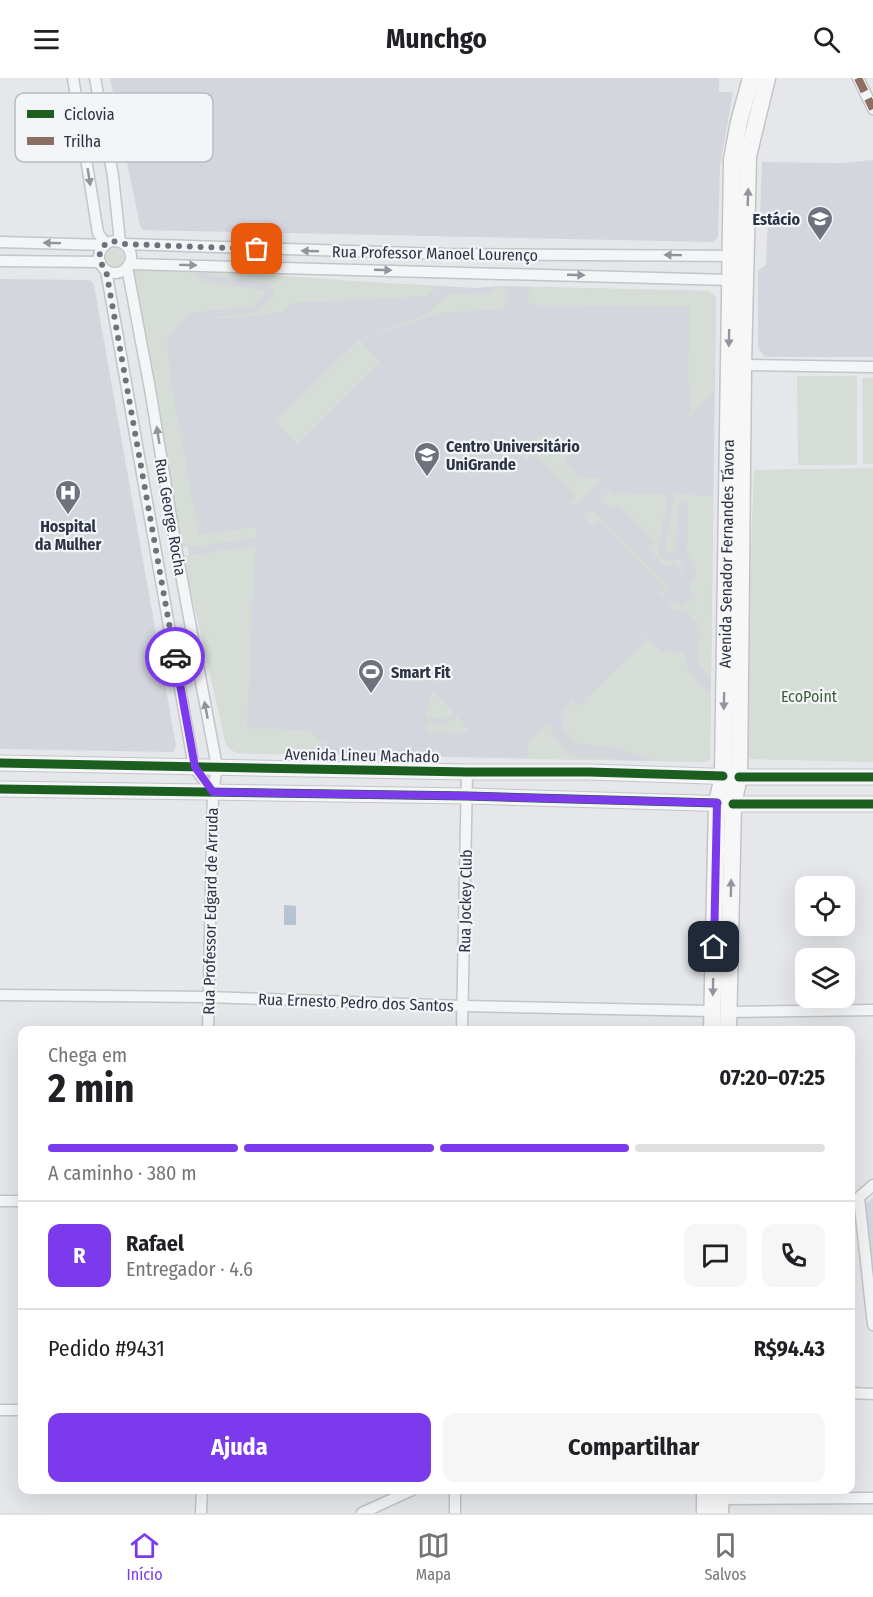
<!DOCTYPE html>
<html lang="pt">
<meta charset="utf-8">
<style>
:root{--surface:#fff;--page:#f6f6f6;--text:#202124;--muted:#757577;--line:#e0e0e0;--accent:#7c3aed}
body{margin:0;font-family:"Fira Sans Condensed",sans-serif;background:var(--page);color:var(--text);height:100vh;display:flex;flex-direction:column;font-size:22px;white-space:nowrap}
*{box-sizing:border-box;margin:0}
p{font-size:20px;color:var(--muted)}
.icon{flex:none;width:33px;height:33px;fill:none;stroke:currentColor;stroke-width:2;stroke-linecap:round;stroke-linejoin:round}
.map{position:relative;flex:1;overflow:hidden}
.drawer{position:absolute;left:18px;top:948px;width:837px;height:468px;display:flex;flex-direction:column;background:var(--surface);border-radius:12px;box-shadow:0 6px 24px #0002}
.drawer>*{flex:none}
.fabs{position:absolute;left:795px;top:798px;display:grid;gap:12px}
.fabs a{display:grid;place-items:center;width:60px;height:60px;border-radius:12px;background:var(--surface);box-shadow:0 6px 24px #0002;font-size:30px}
.pin{position:absolute;display:grid;place-items:center;width:51px;height:51px;color:#fff;margin:-26px;border-radius:12px;box-shadow:0 3px 9px #0006}
.courier{position:absolute;display:grid;place-items:center;width:60px;height:60px;margin:-30px;border:4px solid #7c3aed;border-radius:50%;background:#fff;color:#222;box-shadow:0 2px 8px #0007}
.headline em{font-style:normal;font-weight:700}
.headline div{display:flex;flex-direction:column-reverse}
.headline{display:flex;align-items:center;justify-content:space-between;height:102px;padding:0 30px}
h1{font-size:39px;font-weight:700;line-height:45px}
.bar{display:grid;grid-template-columns:repeat(4,1fr);gap:9px 6px;align-content:center;height:72px;padding:0 30px}
.bar i{height:8px;border-radius:4px;background:var(--line)}
.bar .on{background:var(--accent)}
.bar p{grid-column:span 4}
.line{display:flex;align-items:center;gap:15px;padding:0 30px;border-top:2px solid var(--line)}
.line div{flex:1}
.round{display:grid;place-items:center;flex:none;width:63px;height:63px;border-radius:12px;background:var(--page)}
.cta{display:flex;gap:12px;margin-top:auto;padding:12px 30px}
.cta a{flex:1;height:69px;border-radius:12px;background:var(--accent);color:#fff;font-size:24px;font-weight:700;line-height:69px;text-align:center}
.cta a+a{background:var(--page);color:var(--text)}
header{display:flex;justify-content:space-between;align-items:center;height:78px;padding:0 30px;background:var(--surface);font-size:27px;font-weight:700}
.tab-bar{display:flex;justify-content:space-around;align-items:center;height:84px;border-top:2px solid var(--line);background:var(--surface);font-size:16px;color:var(--muted)}
.tab-bar a{display:grid;justify-items:center;gap:3px}
.tab-bar .on{color:var(--accent)}
.map>svg:first-child{display:block}
</style>
<header><svg class="icon" aria-label="menu" viewBox="0 0 24 24"><path d="M4 6h16M4 12h16M4 18h16"/></svg>Munchgo<svg class="icon" aria-label="search" viewBox="0 0 24 24"><circle cx="10" cy="10" r="6"/><path d="M15 15l6 6"/></svg></header>
<div class="map">
<svg width="873" height="1435" viewBox="0 0 873 1435">
<rect width="100%" height="100%" fill="#e5e7ea"/>
<g fill="#d4d6dd">
<path d="M110,0H719V14H733L720,88L718,160L712,164L143,152L140,148Z"/>
<path d="M873,82V279H764L758,269V192L766,187L768,142L760,136L762,84L841,85Z"/>
<path d="M134,191L476,210L499,208L709,213L716,220L711,601L710,680L707,684L236,675L226,667Z"/>
<path d="M0,201L88,202L91,203L94,207L176,668L173,674L0,671Z"/>
<path d="M873,1120V1190L866,1126Z"/>
</g>
<g fill="#d6ddd6">
<circle cx="115" cy="179" r="9"/>
<path d="M134,191L192,192L203,204L264,212L266,216L253,228L190,235L167,260L170,301L199,457L256,449V460L182,470Z"/>
<path d="M203,192L438,209L427,218L293,225L282,234L240,240H209L256,234L275,217L270,206L208,197Z"/>
<path d="M499,208L506,210L510,217L503,231L440,235L360,262L380,284L297,366L274,343L359,262L425,236L450,216L485,217Z"/>
<path d="M533,209L709,213L716,220L714,313L695,333L690,342L691,308L688,306L690,228L531,227L527,221L529,213Z"/>
<path d="M797,298H857V387H798Z"/>
<path d="M862,300H873V386H863Z"/>
<path d="M554,357L568,372L566,385L580,399L604,400L575,428L569,425L576,417L535,376L526,382L519,375L537,358Z"/>
<path d="M873,390V684L743,681L754,392Z"/>
<path d="M609,413L612,417L668,416L658,472C661,483 668,485 678,481L684,491V495L680,499L677,501L683,494L673,484L667,490L649,471L655,464L618,426L611,432L601,421Z"/>
<path d="M675,416L713,418L711,601L698,584L700,551C691,533 685,533 667,531L675,522L682,529L695,517L689,510L696,499V493L687,473L688,422L678,427L676,472L675,475H669L665,470Z"/>
<path d="M590,432H593L667,508L668,511L661,519L659,517L665,510L600,442L593,449L584,439Z"/>
<path d="M255,468L247,650L309,652L320,663L327,664L318,667L303,677L236,675L226,667L183,478Z"/>
<path d="M642,555L662,573L685,574C685,593 699,604 711,618L710,680L707,684L655,683L619,670L576,665L569,659L564,651L562,641L565,631L572,622L578,628L647,562L641,556Z"/>
<path d="M434,614L454,635L448,641L426,640L430,618Z"/>
<path d="M457,638L468,652L465,655L426,654L427,649L425,648L427,645C439,647 448,649 457,638Z"/>
<path d="M550,646C555,663 565,678 585,680C596,681 607,678 618,682L528,681V665L545,647Z"/>
</g>
<path fill="#b5c3d3" d="M284,827L296,828V847H284Z"/>
<g fill="none" stroke-linecap="round" stroke-linejoin="round">
<defs>
<g id="street">
<path d="M73,0L98,155L106,166"/>
<path d="M95,0L113,98L120,164"/>
<path d="M858,0L873,31"/>
<circle cx="115" cy="179" r="16"/>
<path d="M0,164L105,167"/>
<path d="M124,166L444,176L737,178"/>
<path d="M0,183L100,184"/>
<path d="M129,186L730,202"/>
<path d="M127,189L150,311L177,475L217,689L213,714L208,952"/>
<path d="M106,192L194,689L213,714"/>
<path d="M743,287L873,289"/>
<path d="M0,917L208,919L463,928L712,933"/>
<path d="M728,934L873,932"/>
<path d="M462,952L467,694"/>
<path d="M859,1120L873,1247"/>
<path d="M0,1123H22"/>
<path d="M850,1127L873,1107"/>
<path d="M850,1315L873,1316"/>
<path d="M0,1332H22"/>
<path d="M455,1412V1435"/>
<path d="M721,1421L873,1420"/>
<path d="M201,1435L202,1412"/>
<path d="M362,1435L412,1412"/>
</g>
<g id="secondary">
<path d="M0,685L467,694H589L739,699H873"/>
<path d="M0,711L467,718L733,726H873"/>
</g>
<g id="primary">
<path id="s1" d="M712,952L717,725L723,698L732,81L739,44L751,0"/>
<path d="M728,952L733,726L739,699L743,287L748,78L767,0"/>
<path d="M705,1435V1412"/>
<path d="M720,1435L721,1412"/>
</g>
</defs>
<use href="#street" stroke="#c3c5c8" stroke-width="13"/>
<use href="#secondary" stroke="#c3c5c8" stroke-width="17"/>
<use href="#primary" stroke="#c2c4c7" stroke-width="19"/>
<use href="#street" stroke="#f4f5f6" stroke-width="10"/>
<use href="#secondary" stroke="#f7f7f8" stroke-width="15"/>
<use href="#primary" stroke="#f7f7f8" stroke-width="16"/>
<path stroke="#8d6e63" stroke-width="8" stroke-dasharray="15 8" stroke-linecap="butt" d="M858,0L873,31"/>
<defs>
<g id="cycleway">
<path d="M0,685L467,694H589L723,698"/>
<path d="M739,699H873"/>
<path d="M0,711L467,718L717,725"/>
<path d="M733,726H873"/>
</g>
</defs>
<use href="#cycleway" stroke="#f3f5f8" stroke-width="13"/>
<use href="#cycleway" stroke="#1b5e20" stroke-width="9"/>
</g>
<defs><path id="oneway-solid" d="M-6-.8H1V-3.2L6.5 0L1 3.2V.8H-6Z" transform="scale(1.5)"/></defs>
<g fill="#90949c">
<use href="#oneway-solid" transform="translate(89 99) rotate(81)"/>
<use href="#oneway-solid" transform="translate(52 165) rotate(-179)"/>
<use href="#oneway-solid" transform="translate(310 173) rotate(-178)"/>
<use href="#oneway-solid" transform="translate(673 177) rotate(-179)"/>
<use href="#oneway-solid" transform="translate(188 187) rotate(1)"/>
<use href="#oneway-solid" transform="translate(383 192) rotate(2)"/>
<use href="#oneway-solid" transform="translate(576 197) rotate(2)"/>
<use href="#oneway-solid" transform="translate(158 357) rotate(-99)"/>
<use href="#oneway-solid" transform="translate(206 632) rotate(-101)"/>
</g>
<g fill="#92959e">
<use href="#oneway-solid" transform="translate(748 119) rotate(-88)"/>
<use href="#oneway-solid" transform="translate(729 260) rotate(91)"/>
<use href="#oneway-solid" transform="translate(724 623) rotate(91)"/>
<use href="#oneway-solid" transform="translate(731 810) rotate(-89)"/>
<use href="#oneway-solid" transform="translate(713 909) rotate(91)"/>
</g>
<g fill="none" stroke-linecap="round" stroke-linejoin="round">
<path stroke="#6d727d" stroke-width="6" stroke-dasharray="0 10.8" d="M175,579L106,192C91,177 105,156 124,166L257,171"/>
<path stroke="#7c3aed" stroke-width="8" d="M175,579L195,689L213,714L467,718L717,725L714,869"/>
</g>
<defs>
<symbol id="university-pin" viewBox="-11 -11 22 30"><path d="M0 17L-7.5 6A9.5 9.5 0 1 1 7.5 6Z" fill="#6d727d" stroke="#f3f5f8"/><path d="M0-5L7-2L0 1L-7-2ZM-4 1L0 2.5L4 1V4Q0 6-4 4Z" fill="#fff"/></symbol>
<symbol id="hospital-pin" viewBox="-11 -11 22 30"><path d="M0 17L-7.5 6A9.5 9.5 0 1 1 7.5 6Z" fill="#6d727d" stroke="#f3f5f8"/><path d="M-5-5h3v3.5h4V-5h3V5h-3V1.5h-4V5h-3Z" fill="#fff"/></symbol>
<symbol id="stadium-pin" viewBox="-11 -11 22 30"><path d="M0 17L-7.5 6A9.5 9.5 0 1 1 7.5 6Z" fill="#6d727d" stroke="#f3f5f8"/><path d="M0-5a6.5 5 0 1 0 0 10a6.5 5 0 1 0 0-10ZM-3.5-1.8h7v3.6h-7Z" fill="#fff"/></symbol>
</defs>
<g fill-rule="evenodd">
<use href="#university-pin" x="805" y="126" width="30" height="40"/>
<use href="#university-pin" x="412" y="362" width="30" height="40"/>
<use href="#hospital-pin" x="53" y="400" width="30" height="40"/>
<use href="#stadium-pin" x="356" y="579" width="30" height="40"/>
</g>
<g text-anchor="middle" stroke-width="4.5" stroke-linejoin="round" paint-order="stroke">
<g font-size="16" font-weight="bold" fill="#2c3343" stroke="#f3f5f8" text-anchor="start">
<text x="800" y="147" text-anchor="end">Estácio</text>
<text x="446" y="374">Centro Universitário<tspan x="446" dy="18">UniGrande</tspan></text>
<text x="68" y="454" text-anchor="middle">Hospital<tspan x="68" dy="18">da Mulher</tspan></text>
<text x="391" y="600">Smart Fit</text>
</g>
<g font-size="16" fill="#2c3343" stroke="#f3f5f8">
<text transform="translate(435 175) rotate(1)" y="6">Rua Professor Manoel Lourenço</text>
<text transform="translate(171 439) rotate(80)" y="6">Rua George Rocha</text>
<text dy="6" stroke="none"><textPath href="#s1" startOffset="477">Avenida Senador Fernandes Távora</textPath></text>
<text transform="translate(362 677) rotate(1)" y="6">Avenida Lineu Machado</text>
<text transform="translate(465 823) rotate(-89)" y="6">Rua Jockey Club</text>
<text transform="translate(210 833) rotate(-89)" y="6">Rua Professor Edgard de Arruda</text>
<text transform="translate(356 924) rotate(2)" y="6">Rua Ernesto Pedro dos Santos</text>
</g>
<g font-size="16" fill="#3f5e3a" stroke="#f3f5f8">
<text x="809" y="624">EcoPoint</text>
</g>
</g>
<rect x="15" y="15" width="198" height="69" rx="9" fill="#f3f5f8" stroke="#b7bbc2" stroke-width="1.5"/>
<rect x="27" y="32" width="27" height="8" fill="#1b5e20"/>
<rect x="27" y="59" width="27" height="8" fill="#8d6e63"/>
<g font-size="16" fill="#2c3343">
<text x="64" y="42">Ciclovia</text>
<text x="64" y="69">Trilha</text>
</g>
</svg>
<div class="fabs">
<a><svg class="icon" aria-label="locate" viewBox="0 0 24 24"><circle cx="12" cy="12" r="6"/><path d="M12 2v4M12 18v4M2 12h4M18 12h4"/></svg></a>
<a><svg class="icon" aria-label="layers" viewBox="0 0 24 24"><path d="M12 4l9 5-9 5-9-5zM3 14l9 5 9-5"/></svg></a>
</div>
<div class="pin" style="left:257px;top:171px;background:#ea580c"><svg class="icon" aria-label="bag" viewBox="0 0 24 24"><path d="M5 8h14l-1 12H6zM9 8a3 3 0 0 1 6 0"/></svg></div>
<div class="pin" style="left:714px;top:869px;background:#1f2937"><svg class="icon" aria-label="home" viewBox="0 0 24 24"><path d="M3 11l9-7 9 7M6 9v11h12V9"/></svg></div>
<div class="courier" style="left:175px;top:579px"><svg class="icon" aria-label="car" viewBox="0 0 24 24"><path d="M5 17H2v-5l4-1 3-4h7l3 4 3 1v5h-3M9 17h6M6 11h13"/><circle cx="7" cy="17" r="2"/><circle cx="17" cy="17" r="2"/></svg></div>
<section class="drawer">
<div class="headline"><div><h1>2 min</h1><p>Chega em</p></div><em>07:20–07:25</em></div>
<div class="bar"><i class="on"></i><i class="on"></i><i class="on"></i><i></i><p>A caminho · 380 m</p></div>
<div class="line" style="height:108px"><b class="round" style="background:var(--accent);color:#fff">R</b><div><b>Rafael</b><p>Entregador · 4.6</p></div><a class="round"><svg class="icon" aria-label="chat" viewBox="0 0 24 24"><path d="M4 5h16v11H9l-5 4z"/></svg></a><a class="round"><svg class="icon" aria-label="phone" viewBox="0 0 24 24"><path d="M5 4h4l2 5-3 2q2 4 5 5l2-3 5 2v4C11 20 4 13 5 4z"/></svg></a></div>
<div class="line" style="height:78px"><div>Pedido #9431</div><b>R$94.43</b></div>
<div class="cta"><a>Ajuda</a><a>Compartilhar</a></div>
</section>
</div>
<nav class="tab-bar">
<a class="on"><svg class="icon" aria-label="home" viewBox="0 0 24 24"><path d="M3 11l9-7 9 7M6 9v11h12V9"/></svg>Início</a>
<a><svg class="icon" aria-label="map" viewBox="0 0 24 24"><path d="M3 6l6-2 6 2 6-2v14l-6 2-6-2-6 2zM9 4v14M15 6v14"/></svg>Mapa</a>
<a><svg class="icon" aria-label="saved" viewBox="0 0 24 24"><path d="M7 4h10v16l-5-4-5 4z"/></svg>Salvos</a>
</nav>
